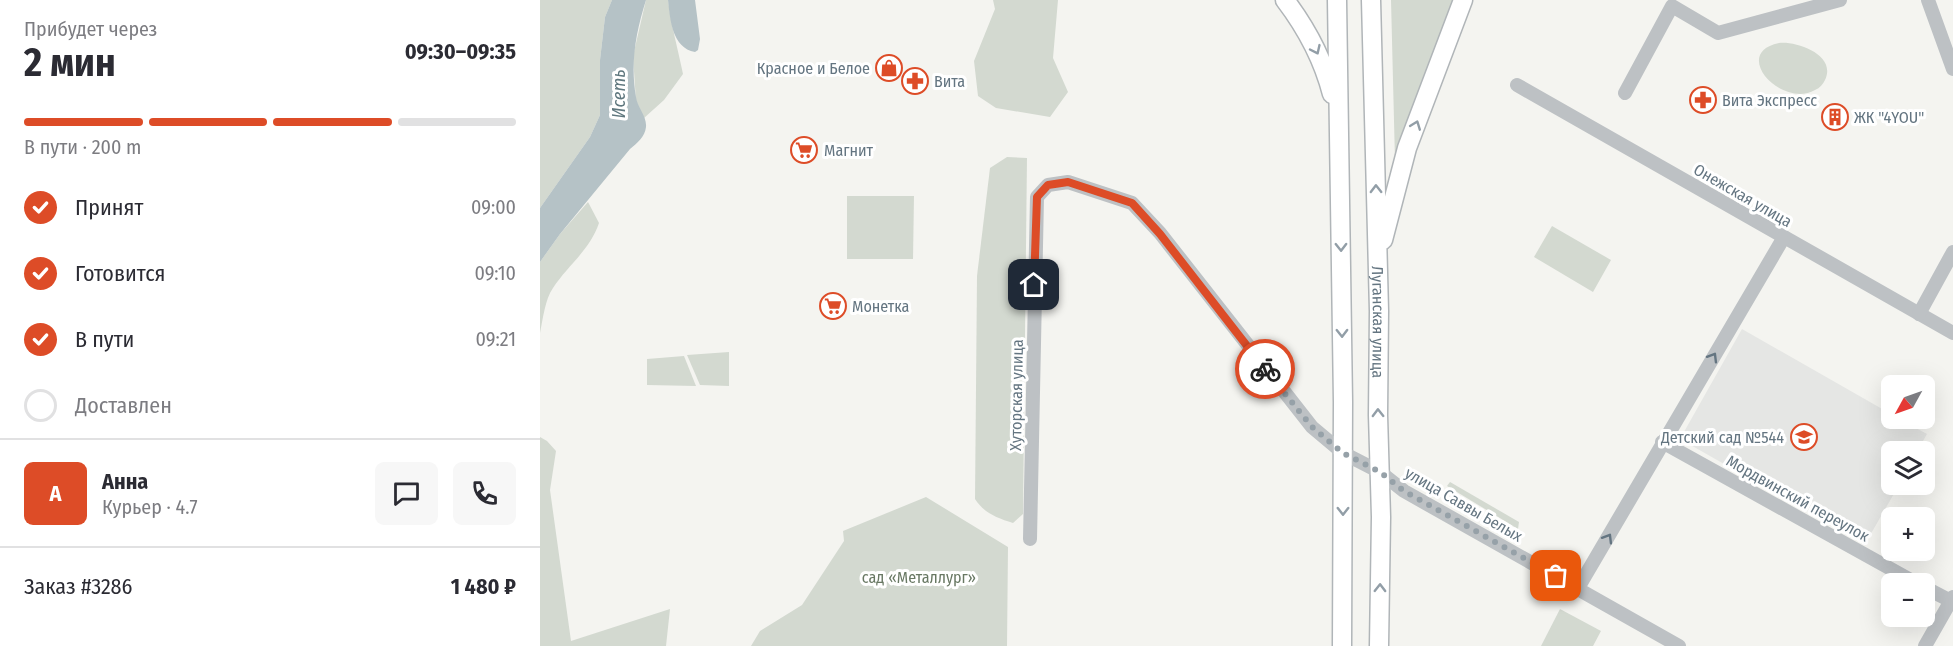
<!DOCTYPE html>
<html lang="ru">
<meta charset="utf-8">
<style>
:root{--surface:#fff;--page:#f7f7f7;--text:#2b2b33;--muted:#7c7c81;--line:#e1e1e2;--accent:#dd4c27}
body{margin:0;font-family:"Fira Sans Condensed",sans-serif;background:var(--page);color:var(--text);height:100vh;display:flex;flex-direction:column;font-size:22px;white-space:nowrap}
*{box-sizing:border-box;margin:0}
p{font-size:20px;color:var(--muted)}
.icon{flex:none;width:33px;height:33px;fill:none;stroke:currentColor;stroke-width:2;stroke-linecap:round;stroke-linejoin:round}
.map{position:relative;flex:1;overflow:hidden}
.panel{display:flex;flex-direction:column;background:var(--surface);width:540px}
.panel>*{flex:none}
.needle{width:39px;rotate:230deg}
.buttons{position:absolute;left:1341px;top:375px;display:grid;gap:12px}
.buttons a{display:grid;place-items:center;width:54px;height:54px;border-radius:9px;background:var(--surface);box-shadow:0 6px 24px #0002;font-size:30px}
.pin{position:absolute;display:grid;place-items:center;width:51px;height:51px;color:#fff;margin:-26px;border-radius:12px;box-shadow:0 3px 9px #0006}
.courier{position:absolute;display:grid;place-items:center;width:60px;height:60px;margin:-30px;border:4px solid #dd4c27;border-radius:50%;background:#fff;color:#222;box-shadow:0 2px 8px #0007}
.summary em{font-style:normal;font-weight:700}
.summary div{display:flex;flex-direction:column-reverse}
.summary{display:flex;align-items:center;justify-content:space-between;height:102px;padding:0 24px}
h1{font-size:39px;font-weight:700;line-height:45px}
.bar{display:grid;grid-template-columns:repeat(4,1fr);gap:9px 6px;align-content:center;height:72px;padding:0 24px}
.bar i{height:8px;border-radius:4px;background:var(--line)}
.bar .active{background:var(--accent)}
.bar p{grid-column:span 4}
.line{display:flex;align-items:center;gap:15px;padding:0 24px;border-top:2px solid var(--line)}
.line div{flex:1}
.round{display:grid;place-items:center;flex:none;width:63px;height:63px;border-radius:9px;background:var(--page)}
ol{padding:0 24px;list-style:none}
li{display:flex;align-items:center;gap:18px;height:66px}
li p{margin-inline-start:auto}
li .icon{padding:6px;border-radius:50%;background:var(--accent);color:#fff;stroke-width:4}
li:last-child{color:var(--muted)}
li i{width:33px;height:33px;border:3px solid var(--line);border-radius:50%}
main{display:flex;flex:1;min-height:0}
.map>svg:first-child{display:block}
</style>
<main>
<section class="panel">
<div class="summary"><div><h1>2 мин</h1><p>Прибудет через</p></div><em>09:30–09:35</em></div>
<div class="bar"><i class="active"></i><i class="active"></i><i class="active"></i><i></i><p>В пути · 200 m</p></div>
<ol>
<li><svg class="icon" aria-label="check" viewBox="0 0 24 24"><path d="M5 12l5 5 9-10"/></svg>Принят<p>09:00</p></li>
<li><svg class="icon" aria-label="check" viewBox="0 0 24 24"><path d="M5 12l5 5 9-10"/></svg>Готовится<p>09:10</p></li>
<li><svg class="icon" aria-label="check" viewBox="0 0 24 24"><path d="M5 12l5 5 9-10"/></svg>В пути<p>09:21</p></li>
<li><i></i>Доставлен</li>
</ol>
<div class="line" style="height:108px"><b class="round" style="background:var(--accent);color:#fff">А</b><div><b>Анна</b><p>Курьер · 4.7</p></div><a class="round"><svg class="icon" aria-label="chat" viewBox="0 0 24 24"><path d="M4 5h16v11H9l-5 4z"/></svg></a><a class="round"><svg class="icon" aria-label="phone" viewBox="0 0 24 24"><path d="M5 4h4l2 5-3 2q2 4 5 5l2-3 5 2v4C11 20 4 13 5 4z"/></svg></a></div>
<div class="line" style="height:78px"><div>Заказ #3286</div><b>1 480 ₽</b></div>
</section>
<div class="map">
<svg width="1413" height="646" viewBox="0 0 1413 646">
<rect width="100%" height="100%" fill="#f4f4f0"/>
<path fill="#e5e6e4" d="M1202,329L1351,414L1352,418L1359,419L1387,434L1377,451L1352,452V484L1359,485L1325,544L1140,439Z"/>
<g fill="#d3d9d0">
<path d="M0,0H72L65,17L60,60V115L50,137L0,208Z"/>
<path d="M106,0H128C131,25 138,49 143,74L124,100L104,118L96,101L93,56Z"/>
<path d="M453,0H518L513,58L528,92L510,117L456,108L438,96L434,61L455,9Z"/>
<path d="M851,0H915L855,161Z"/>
<path d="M1239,43C1257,41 1297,55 1285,80C1283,84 1280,88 1275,90C1242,109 1190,53 1239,43Z"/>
<path d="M467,157L487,158L483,514L473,523C457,518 444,513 435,499L437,276L450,168Z"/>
<path d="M307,196H374L373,259H307Z"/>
<path d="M48,202L59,223C50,250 28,265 13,288C5,299 3,319 0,333V262L20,234Z"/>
<path d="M1012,226L1071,260L1053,292L994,257Z"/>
<path d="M189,352V386L160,385L147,355Z"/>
<path d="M144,356L156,386L107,385V359Z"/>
<path d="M0,437L7,441L16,451L10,490L31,641L130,609L126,646H0Z"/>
<path d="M910,482L979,522L978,529L907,486Z"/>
<path d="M386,497L468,547L467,646H211L220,631L262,605L304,541L303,531Z"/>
<path d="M1020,609L1061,631L1053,646H1001Z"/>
</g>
<g fill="#b5c2c6">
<path d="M72,0H106C96,32 90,63 96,97C97,107 107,116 106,127C105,137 97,143 90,149L20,234L0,262V208L50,137L60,115V60L65,17Z"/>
<path d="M128,0H155L160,39L158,50L155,52C132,48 130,19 128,0Z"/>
</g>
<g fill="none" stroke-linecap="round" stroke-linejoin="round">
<defs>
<g id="major">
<path d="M745,0C767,29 783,59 792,94"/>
<path d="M797,0L803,402L802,646"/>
<path id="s1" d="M831,0L839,311L838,415L841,517L839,646"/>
<path d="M843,240L867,148L923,0"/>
</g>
</defs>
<use href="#major" stroke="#b0b5b8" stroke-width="21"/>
<g stroke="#bdc1c4" stroke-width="14">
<path d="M1388,0L1413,69"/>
<path d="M977,85L1413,333"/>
<path d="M1085,93L1132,6L1178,33L1300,0"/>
<path d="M1379,314L1413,252"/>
<path d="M1122,442L1378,584"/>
<path d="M490,539L497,197L508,185L528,182L592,203L620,233L772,427L803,453L840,472L864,491L1139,646"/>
<path d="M1384,587L1411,601"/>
<path d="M1038,588L1244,237"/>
<path d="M1385,646L1413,597"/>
</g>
<use href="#major" stroke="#fff" stroke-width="18"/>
</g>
<defs><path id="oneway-chevron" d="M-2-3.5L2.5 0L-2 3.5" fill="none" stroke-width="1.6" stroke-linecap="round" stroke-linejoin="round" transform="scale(1.5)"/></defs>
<g stroke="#929ea7">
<use href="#oneway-chevron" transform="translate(776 50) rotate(65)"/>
<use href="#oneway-chevron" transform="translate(876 125) rotate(-69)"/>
<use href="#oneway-chevron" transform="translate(836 189) rotate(-91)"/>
<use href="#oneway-chevron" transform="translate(801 247) rotate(89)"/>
<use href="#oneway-chevron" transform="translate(802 333) rotate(89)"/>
<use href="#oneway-chevron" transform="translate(838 413) rotate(-91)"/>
<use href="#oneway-chevron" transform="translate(803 511) rotate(90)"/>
<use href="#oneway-chevron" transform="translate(840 588) rotate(-89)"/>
</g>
<g stroke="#647581">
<use href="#oneway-chevron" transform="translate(1173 357) rotate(-59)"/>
<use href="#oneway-chevron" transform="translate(1068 538) rotate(-59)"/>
</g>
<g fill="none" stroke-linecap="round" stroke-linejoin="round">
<path stroke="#96a1a8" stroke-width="6" stroke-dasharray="0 10.8" d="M725,369L772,427L803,453L840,472L864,491L1016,576"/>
<path stroke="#dd4c27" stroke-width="8" d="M494,285L497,197L508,185L528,182L592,203L620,234L725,369"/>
</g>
<defs>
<symbol id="shop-ring" viewBox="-11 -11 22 22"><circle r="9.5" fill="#fff" stroke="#dd4c27" stroke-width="1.5"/><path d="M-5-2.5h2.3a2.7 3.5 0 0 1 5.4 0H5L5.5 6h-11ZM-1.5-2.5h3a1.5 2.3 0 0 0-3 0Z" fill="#dd4c27"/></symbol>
<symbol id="pharmacy-ring" viewBox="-11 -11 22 22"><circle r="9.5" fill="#fff" stroke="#dd4c27" stroke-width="1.5"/><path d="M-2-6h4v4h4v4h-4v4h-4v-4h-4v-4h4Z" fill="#dd4c27"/></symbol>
<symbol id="building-ring" viewBox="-11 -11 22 22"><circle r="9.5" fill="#fff" stroke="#dd4c27" stroke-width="1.5"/><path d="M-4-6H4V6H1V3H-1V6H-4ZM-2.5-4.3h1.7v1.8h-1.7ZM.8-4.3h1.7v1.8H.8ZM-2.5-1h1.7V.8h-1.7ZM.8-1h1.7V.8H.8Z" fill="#dd4c27"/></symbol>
<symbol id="supermarket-ring" viewBox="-11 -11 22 22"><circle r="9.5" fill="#fff" stroke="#dd4c27" stroke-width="1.5"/><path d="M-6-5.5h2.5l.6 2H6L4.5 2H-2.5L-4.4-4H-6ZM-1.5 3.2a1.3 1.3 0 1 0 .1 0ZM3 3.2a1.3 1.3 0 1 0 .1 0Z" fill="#dd4c27"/></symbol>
<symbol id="school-ring" viewBox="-11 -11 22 22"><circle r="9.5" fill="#fff" stroke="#dd4c27" stroke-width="1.5"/><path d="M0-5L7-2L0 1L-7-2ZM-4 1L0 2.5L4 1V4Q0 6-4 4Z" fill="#dd4c27"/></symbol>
</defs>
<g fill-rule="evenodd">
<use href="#shop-ring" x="334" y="53" width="30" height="30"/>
<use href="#pharmacy-ring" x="360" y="66" width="30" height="30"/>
<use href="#pharmacy-ring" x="1148" y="85" width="30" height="30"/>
<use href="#building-ring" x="1280" y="102" width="30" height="30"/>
<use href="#supermarket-ring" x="249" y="135" width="30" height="30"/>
<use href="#supermarket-ring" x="278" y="291" width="30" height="30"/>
<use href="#school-ring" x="1249" y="422" width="30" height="30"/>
</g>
<g text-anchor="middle" stroke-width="6" stroke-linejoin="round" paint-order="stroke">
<g font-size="16" fill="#647581" stroke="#fff" text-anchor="start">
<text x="330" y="74" text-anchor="end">Красное и Белое</text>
<text x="394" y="87">Вита</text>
<text x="1182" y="106">Вита Экспресс</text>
<text x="1314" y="123">ЖК "4YOU"</text>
<text x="284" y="156">Магнит</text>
<text x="312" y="312">Монетка</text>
<text x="1244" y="443" text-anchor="end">Детский сад №544</text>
</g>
<g font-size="16" fill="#647581" stroke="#fff">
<text transform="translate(1203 195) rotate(30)" y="6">Онежская улица</text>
<text dy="6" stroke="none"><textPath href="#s1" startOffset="322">Луганская улица</textPath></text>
<text transform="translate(476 395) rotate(-89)" y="6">Хуторская улица</text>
<text transform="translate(1258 498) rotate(29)" y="6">Мордвинский переулок</text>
<text transform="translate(924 504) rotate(30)" y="6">улица Саввы Белых</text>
</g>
<g font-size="16" fill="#687863" stroke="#fff">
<text x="379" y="583">сад «Металлург»</text>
</g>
<g font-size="18" font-style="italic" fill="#5f777e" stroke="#fff">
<text transform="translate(79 94) rotate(-90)" y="6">Исеть</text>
</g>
</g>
</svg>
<div class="buttons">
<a><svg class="needle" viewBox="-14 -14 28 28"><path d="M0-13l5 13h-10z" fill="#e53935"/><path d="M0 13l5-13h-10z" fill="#7c7c81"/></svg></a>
<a><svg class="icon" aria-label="layers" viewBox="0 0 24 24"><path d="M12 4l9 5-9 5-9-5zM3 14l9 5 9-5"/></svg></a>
<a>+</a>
<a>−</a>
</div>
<div class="pin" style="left:1016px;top:576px;background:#ea580c"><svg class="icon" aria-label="bag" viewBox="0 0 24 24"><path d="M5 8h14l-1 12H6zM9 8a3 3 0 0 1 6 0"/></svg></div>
<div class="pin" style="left:494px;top:285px;background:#1f2937"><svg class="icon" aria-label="home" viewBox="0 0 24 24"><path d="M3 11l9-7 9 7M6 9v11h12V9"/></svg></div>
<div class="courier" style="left:725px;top:369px"><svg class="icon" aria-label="bike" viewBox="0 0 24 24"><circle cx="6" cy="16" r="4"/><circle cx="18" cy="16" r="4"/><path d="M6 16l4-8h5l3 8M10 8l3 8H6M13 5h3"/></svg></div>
</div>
</main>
